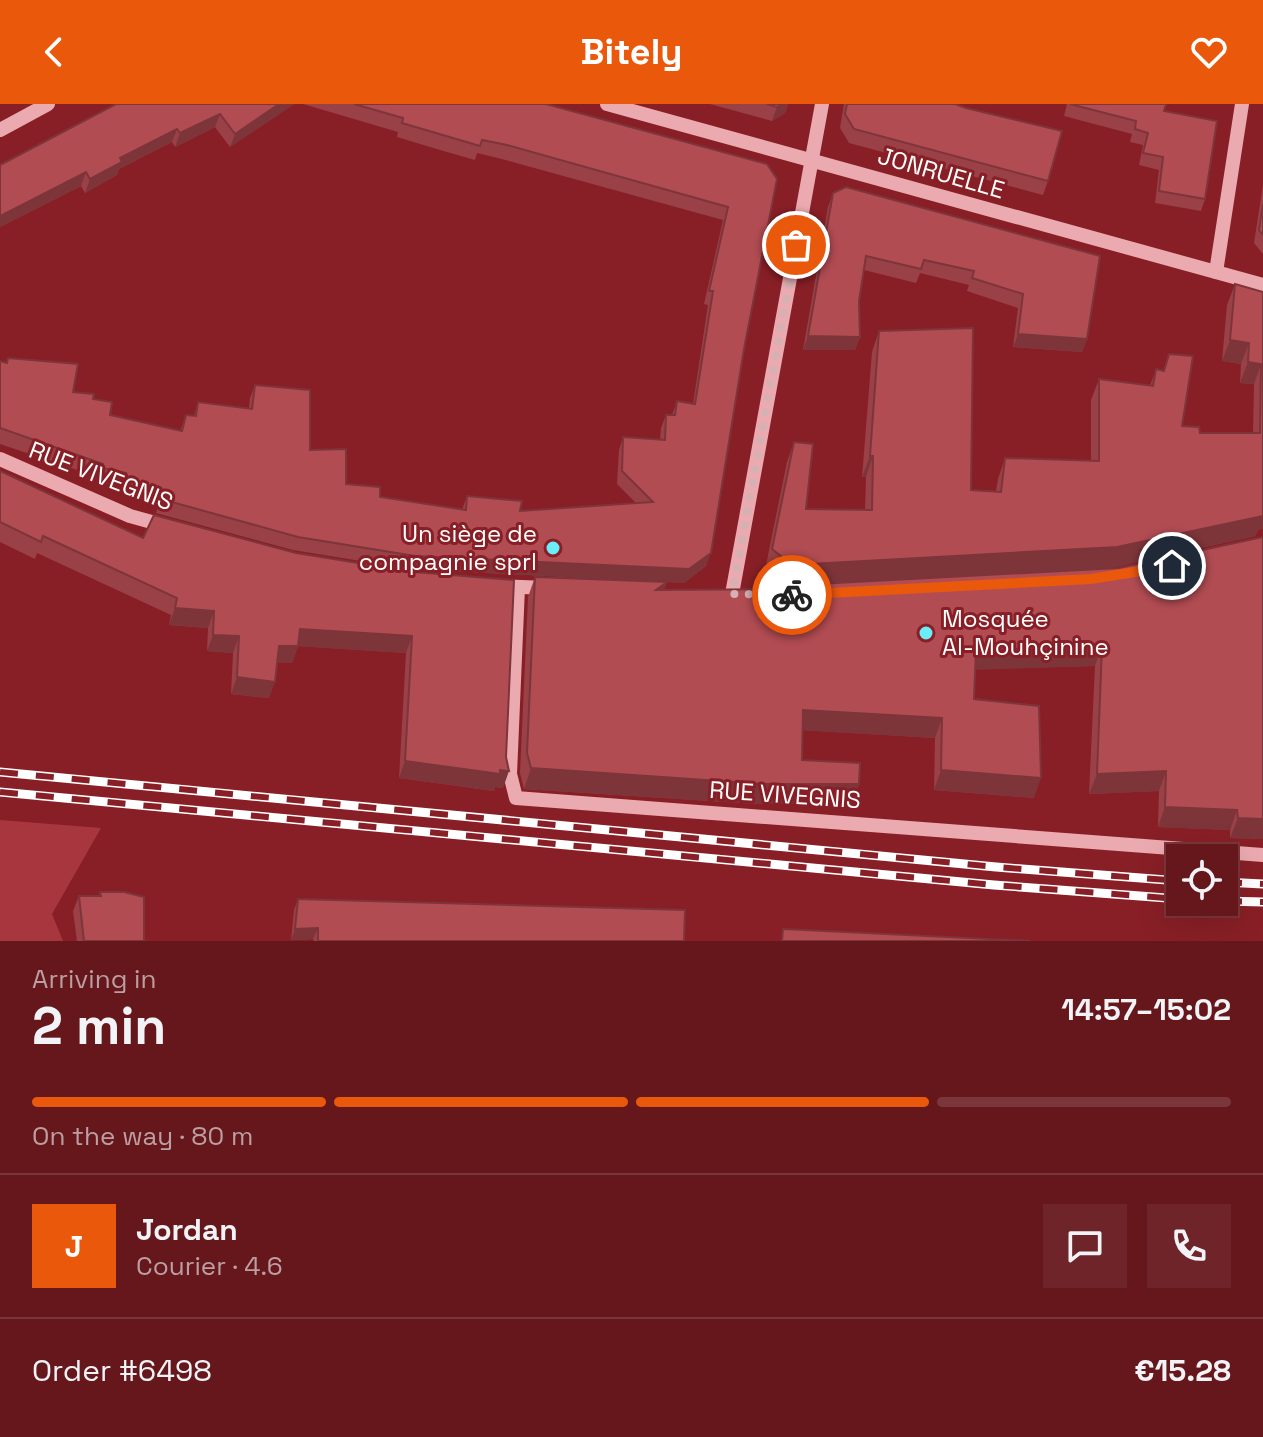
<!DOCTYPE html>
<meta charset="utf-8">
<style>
:root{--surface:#66171c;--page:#6e2429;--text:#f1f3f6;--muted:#bc9fa3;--line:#79363b;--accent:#ea580c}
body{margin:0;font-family:"Space Grotesk",sans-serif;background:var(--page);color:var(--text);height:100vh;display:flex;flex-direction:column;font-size:30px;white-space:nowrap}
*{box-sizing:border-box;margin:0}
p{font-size:26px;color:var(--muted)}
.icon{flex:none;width:44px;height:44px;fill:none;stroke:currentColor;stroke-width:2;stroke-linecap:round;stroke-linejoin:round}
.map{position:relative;height:837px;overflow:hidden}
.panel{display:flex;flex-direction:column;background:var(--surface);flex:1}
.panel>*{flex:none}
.buttons{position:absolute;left:1166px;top:740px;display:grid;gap:16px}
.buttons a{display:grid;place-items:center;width:72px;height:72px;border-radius:0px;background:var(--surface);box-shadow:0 8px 32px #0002,0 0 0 2px var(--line);font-size:40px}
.pin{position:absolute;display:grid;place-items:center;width:68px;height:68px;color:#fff;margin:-34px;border:4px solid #fff;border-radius:50%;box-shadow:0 2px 8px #0007}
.courier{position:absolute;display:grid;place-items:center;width:80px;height:80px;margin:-40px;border:6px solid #ea580c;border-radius:50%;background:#fff;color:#222;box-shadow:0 2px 10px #0007}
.overview em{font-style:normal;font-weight:700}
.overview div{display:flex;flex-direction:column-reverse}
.overview{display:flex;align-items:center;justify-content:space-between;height:136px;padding:0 32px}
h1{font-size:52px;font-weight:700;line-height:60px}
.bar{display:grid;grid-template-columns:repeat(4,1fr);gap:12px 8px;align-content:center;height:96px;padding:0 32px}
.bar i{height:10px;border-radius:6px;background:var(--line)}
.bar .active{background:var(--accent)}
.bar p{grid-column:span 4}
.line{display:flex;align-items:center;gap:20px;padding:0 32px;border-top:2px solid var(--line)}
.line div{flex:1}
.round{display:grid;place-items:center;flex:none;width:84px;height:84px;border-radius:0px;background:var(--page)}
header{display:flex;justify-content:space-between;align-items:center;height:104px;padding:0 32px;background:var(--accent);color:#fff;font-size:36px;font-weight:700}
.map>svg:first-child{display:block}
</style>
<header><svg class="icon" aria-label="back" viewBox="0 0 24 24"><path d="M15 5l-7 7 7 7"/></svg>Bitely<svg class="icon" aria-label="heart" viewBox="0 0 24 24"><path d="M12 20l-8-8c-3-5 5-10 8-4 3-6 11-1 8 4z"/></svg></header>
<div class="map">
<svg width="1263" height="837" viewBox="0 0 1263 837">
<rect width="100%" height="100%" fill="#881f26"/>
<path fill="#a8363f" d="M0,716L101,724L52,810L63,837H0Z"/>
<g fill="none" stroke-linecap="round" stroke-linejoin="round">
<g stroke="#ebaaaf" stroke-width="14">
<path d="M607,0L1263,181"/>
<path d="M0,26L48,0"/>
<path d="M1216,168L1242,0"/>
<path d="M0,355L130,412L166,422"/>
<path d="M497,482L548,484"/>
<path d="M518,483L510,670L516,694L1263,751"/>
<path d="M732,490L822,0"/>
</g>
<defs>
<g id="rail">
<path d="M0,668L996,763L1180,777"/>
<path d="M0,688L994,781L1180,795"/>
<path d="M1224,778L1263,780"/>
<path d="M1224,797L1263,798"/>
</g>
</defs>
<use href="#rail" stroke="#fff" stroke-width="9"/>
<use href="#rail" stroke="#881f26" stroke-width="6" stroke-dasharray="18" stroke-linecap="butt"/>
</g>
<g fill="#994147">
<path d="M116,0H294L230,43L215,23L175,43L172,38L119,65L117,71L85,89L81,82L0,123Z"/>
<path d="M303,0H546L767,60L744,245L706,462L684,479L667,478L664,486L816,485L817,480L1119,464L1263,433V735L1230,734V726L1158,723L1159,687L1089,690L1095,562L975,565L974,595L1034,694L934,686L935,634L803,626L802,656L859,680L852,700H757L524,685L520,669L528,493L535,473L662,478L410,465L293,446L156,409L159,401L119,388L121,383L98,377V373L0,340V257L93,295L110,311L180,327L186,311L194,312L198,298L249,304L250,294L255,281L310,346L346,380L380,393L462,406L467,392L520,407L636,399L617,380L619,346L623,333L660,336L661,324L666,311H672L677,297L693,300L708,201L704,200L723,116L502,55L477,49L475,56L440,46L397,33L398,28Z"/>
<path d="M710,0H788L785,9L772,17Z"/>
<path d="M844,0H955L1048,77L1043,91L849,39L840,24Z"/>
<path d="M1067,0H1166L1164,7L1205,95L1201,107L1155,99L1159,66L1139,61L1143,41L1130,38L1132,30L1064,12Z"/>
<path d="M1263,81V150L1254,139Z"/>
<path d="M833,89L1100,152L1087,235L1082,248L1013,243L1018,204L967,187L969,181L920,169L916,179L864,166L859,197L860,233L855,246H803L828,103Z"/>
<path d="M1235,180L1263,188L1258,426L1255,432L1110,464L785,481L765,466L787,358L794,338L806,405L865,406L866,373H862L872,248L879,227L971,386L996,387L998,375L1005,354L1091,357V296L1099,275L1150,282L1156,265L1163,267L1169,250L1182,322L1200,329H1253L1254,280L1240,279L1241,260L1222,257L1227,201Z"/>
<path d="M0,367L143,434L296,449L414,468L503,684L495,683L494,687L399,674L406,549L298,542L292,559H277L269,594L231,590L233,549L207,547L208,524L169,521L171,511L37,449L35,455L0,438Z"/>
<path d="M100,788L144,837H77L73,807L79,792H99Z"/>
<path d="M298,795L684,837H314L313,835L291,836L294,806Z"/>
</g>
<g fill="#7d353a">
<path d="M279,0H294L230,43L235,30Z"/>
<path d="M782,0H788L785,9L772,17L777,3Z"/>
<path d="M220,10L215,23L175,43L180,29Z"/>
<path d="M177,25L172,38L119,65L117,71L85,89L90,75L120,54Z"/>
<path d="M86,68L81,82L0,123V112Z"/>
<path d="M1018,230L1087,235L1082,248L1013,243Z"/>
<path d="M808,232L860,233L855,246H803Z"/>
<path d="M1230,236L1249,239L1241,260L1222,257Z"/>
<path d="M1248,258L1261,260L1254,280L1240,279Z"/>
<path d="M870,352H873L866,373H862Z"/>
<path d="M1263,406V425L1258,426L1255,432L1110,464L785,481L792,461Z"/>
<path d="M711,449L706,462L684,479L667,478L659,498L656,486L667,478L410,465L415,452Z"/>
<path d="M175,504L214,507L208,524L169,521Z"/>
<path d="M300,525L412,532L406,549L294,542Z"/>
<path d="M213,531L239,532L233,549L207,547Z"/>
<path d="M279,542H298L292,559H273Z"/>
<path d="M1102,542L1095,562L968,566L976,546Z"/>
<path d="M237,573L275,578L269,594L231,590Z"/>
<path d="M803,606L942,614L935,634L796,626Z"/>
<path d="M405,657L500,666L509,667L503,684L495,683L494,687L399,674Z"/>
<path d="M531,664L859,680L852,700H757L524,685Z"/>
<path d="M941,666L1041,674L1034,694L934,686Z"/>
<path d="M1166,667L1159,687L1089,690L1097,670Z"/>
<path d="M1165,703L1237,706L1230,726L1158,723Z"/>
<path d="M1238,714L1263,715V735L1230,734Z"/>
<path d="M318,824L313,835L291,836L295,825Z"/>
</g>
<g fill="#b24c53" stroke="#7d353a" stroke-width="2">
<path d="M116,0H279L235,30L220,10L180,29L177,25L120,54L122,58L90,75L86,68L0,112V61Z"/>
<path d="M354,0H546L767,60L777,75L744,245L711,449L689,465L415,452L298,433L161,395L165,388L124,375L126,369L103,364V360L0,324V257L7,259L8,254L78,260L73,288L94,290L93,295L112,298L110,311L182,327L186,311L196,312L198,298L252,305L255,281L310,286V346L346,345V380L380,383V393L466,406L467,392L522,397L520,407L653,398L622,367L623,333L665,336L666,311H675L677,297L695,300L713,187H709L728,103L507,41L482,36L480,42L402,19L403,14Z"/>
<path d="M767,0H782L777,3Z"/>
<path d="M847,0H955L966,4L1062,27L1048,77L854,25L845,10Z"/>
<path d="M1070,0H1166L1164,7L1217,17L1205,95L1159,87L1163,53L1143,49L1148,29L1135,25L1136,17Z"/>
<path d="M846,83L1100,152L1087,235L1018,230L1023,190L972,174L974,167L924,156L921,165L866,152L859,197L860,233L808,232L833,89Z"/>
<path d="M1263,100V131L1259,126Z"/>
<path d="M1235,180L1263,188V412L1117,443L792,461L772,445L794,338L813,340L806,405L872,406L873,352H870L879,227L973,224L971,386L1001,388L1005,354L1099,357V275L1153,282L1156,265L1164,267L1169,250L1193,252L1182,322L1199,323L1200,329H1260L1261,260L1248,258L1249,239L1230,236Z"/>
<path d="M0,367L143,434L154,411L296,449L414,468L514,476L506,653L509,667L500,666V670L405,657L412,532L300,525L298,542H279L275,578L237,573L239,532L213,531L214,507L175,504L177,494L43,432L41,438L0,418Z"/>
<path d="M1263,433V715L1238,714L1237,706L1165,703L1166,667L1097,670L1102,542L976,546L974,595L1039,602L1041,674L941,666L942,614L803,606L802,656L860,659L859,680H765L531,664L527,649L535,473L667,478L656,486L823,485L817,480L1119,464Z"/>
<path d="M100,788H124L144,793V837H84L79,792H101Z"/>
<path d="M298,795L685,806L684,837H318V824L295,825Z"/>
<path d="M783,825L1030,837H782Z"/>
</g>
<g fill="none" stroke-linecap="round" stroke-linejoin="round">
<path stroke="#d5b1b3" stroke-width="8" stroke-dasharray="0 14.4" d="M792,491L732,490L796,141"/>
<path stroke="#ea580c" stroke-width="10" d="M792,491L1091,475L1172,462"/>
</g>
<g fill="#6aecf9" stroke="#881f26" stroke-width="3">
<circle cx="553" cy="444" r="8"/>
<circle cx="926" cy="529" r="8"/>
</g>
<g text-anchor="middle" stroke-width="6" stroke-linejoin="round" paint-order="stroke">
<g font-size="24" fill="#fff" stroke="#881f26">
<text transform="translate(941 69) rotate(16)" y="8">JONRUELLE</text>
<text transform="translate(101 372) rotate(21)" y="8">RUE VIVEGNIS</text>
<text transform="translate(785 691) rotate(4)" y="8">RUE VIVEGNIS</text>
</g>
<g font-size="24" fill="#fff" stroke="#881f26" text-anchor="end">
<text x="537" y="438">Un siège de<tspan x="537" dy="28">compagnie sprl</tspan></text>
<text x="942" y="523" text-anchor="start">Mosquée<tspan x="942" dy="28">Al-Mouhçinine</tspan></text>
</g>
</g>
</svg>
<div class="buttons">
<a><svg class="icon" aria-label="locate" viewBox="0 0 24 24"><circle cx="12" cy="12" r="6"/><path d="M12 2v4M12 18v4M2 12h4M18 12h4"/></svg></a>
</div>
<div class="pin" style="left:796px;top:141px;background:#ea580c"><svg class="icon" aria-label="bag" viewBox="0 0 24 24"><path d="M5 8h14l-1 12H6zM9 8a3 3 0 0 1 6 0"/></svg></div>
<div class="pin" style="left:1172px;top:462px;background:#1f2937"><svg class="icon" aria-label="home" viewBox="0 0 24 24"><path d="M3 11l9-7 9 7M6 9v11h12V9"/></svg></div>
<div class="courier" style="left:792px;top:491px"><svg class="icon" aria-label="bike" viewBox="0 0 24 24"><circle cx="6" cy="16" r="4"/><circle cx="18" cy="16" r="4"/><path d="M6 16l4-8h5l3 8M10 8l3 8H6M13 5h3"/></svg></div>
</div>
<section class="panel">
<div class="overview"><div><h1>2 min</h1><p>Arriving in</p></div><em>14:57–15:02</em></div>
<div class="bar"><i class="active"></i><i class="active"></i><i class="active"></i><i></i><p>On the way · 80 m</p></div>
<div class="line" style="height:144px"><b class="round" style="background:var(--accent);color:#fff">J</b><div><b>Jordan</b><p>Courier · 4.6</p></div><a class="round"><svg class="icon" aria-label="chat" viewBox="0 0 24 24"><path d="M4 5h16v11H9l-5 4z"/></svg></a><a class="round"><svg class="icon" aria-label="phone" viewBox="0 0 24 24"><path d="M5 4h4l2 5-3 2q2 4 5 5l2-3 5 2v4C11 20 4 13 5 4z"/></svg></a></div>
<div class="line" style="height:104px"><div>Order #6498</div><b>€15.28</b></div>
</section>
